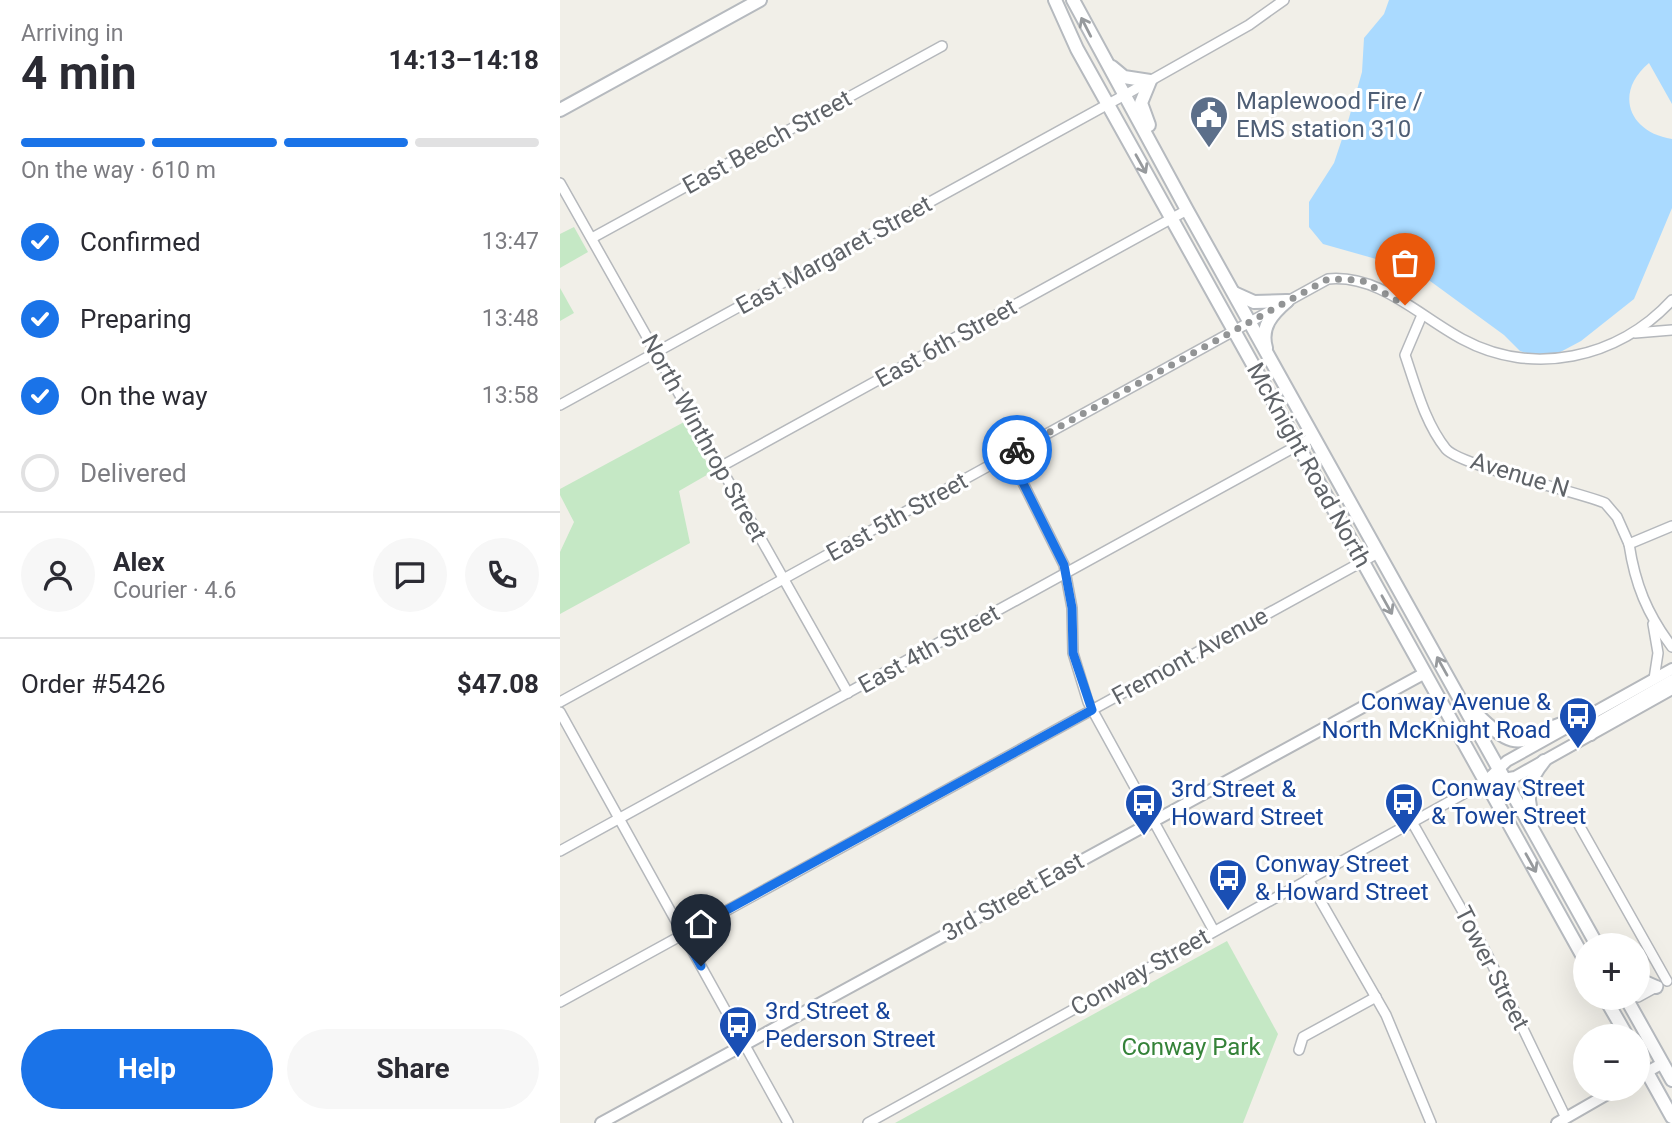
<!DOCTYPE html>
<meta charset="utf-8">
<style>
:root{--surface:#fff;--page:#f7f7f7;--text:#2b2b33;--muted:#7c7c81;--line:#e1e1e2;--accent:#1a73e8}
body{margin:0;font-family:Roboto,sans-serif;background:var(--page);color:var(--text);height:100vh;display:flex;flex-direction:column;font-size:26px;white-space:nowrap}
*{box-sizing:border-box;margin:0}
p{font-size:23px;color:var(--muted)}
.icon{flex:none;width:38px;height:38px;fill:none;stroke:currentColor;stroke-width:2;stroke-linecap:round;stroke-linejoin:round}
.map{position:relative;flex:1;overflow:hidden}
.drawer{display:flex;flex-direction:column;background:var(--surface);width:560px}
.drawer>*{flex:none}
.controls{position:absolute;left:1013px;top:933px;display:grid;gap:14px}
.controls a{display:grid;place-items:center;width:77px;height:77px;border-radius:50%;background:var(--surface);box-shadow:0 7px 28px #0002;font-size:35px}
.pin{position:absolute;display:grid;place-items:center;width:60px;height:60px;color:#fff;margin:-72px -30px;border-radius:50% 50% 50% 0;rotate:-45deg;box-shadow:0 0 7px #0007}
.pin .icon{rotate:45deg}
.courier{position:absolute;display:grid;place-items:center;width:70px;height:70px;margin:-35px;border:5px solid #1a73e8;border-radius:50%;background:#fff;color:#222;box-shadow:0 2px 9px #0007}
.summary em{font-style:normal;font-weight:700}
.summary div{display:flex;flex-direction:column-reverse}
.summary{display:flex;align-items:center;justify-content:space-between;height:119px;padding:0 21px}
h1{font-size:46px;font-weight:700;line-height:52px}
.bar{display:grid;grid-template-columns:repeat(4,1fr);gap:10px 7px;align-content:center;height:84px;padding:0 21px}
.bar i{height:9px;border-radius:5px;background:var(--line)}
.bar .current{background:var(--accent)}
.bar p{grid-column:span 4}
.line{display:flex;align-items:center;gap:18px;padding:0 21px;border-top:2px solid var(--line)}
.line div{flex:1}
.round{display:grid;place-items:center;flex:none;width:74px;height:74px;border-radius:37px;background:var(--page)}
ol{padding:0 21px;list-style:none}
li{display:flex;align-items:center;gap:21px;height:77px}
li p{margin-inline-start:auto}
li .icon{padding:7px;border-radius:50%;background:var(--accent);color:#fff;stroke-width:4}
li:last-child{color:var(--muted)}
li i{width:38px;height:38px;border:4px solid var(--line);border-radius:50%}
.action{display:flex;gap:14px;margin-top:auto;padding:14px 21px}
.action a{flex:1;height:80px;border-radius:42px;background:var(--accent);color:#fff;font-size:28px;font-weight:700;line-height:80px;text-align:center}
.action a+a{background:var(--page);color:var(--text)}
main{display:flex;flex:1;min-height:0}
.map>svg:first-child{display:block}
</style>
<main>
<section class="drawer">
<div class="summary"><div><h1>4 min</h1><p>Arriving in</p></div><em>14:13–14:18</em></div>
<div class="bar"><i class="current"></i><i class="current"></i><i class="current"></i><i></i><p>On the way · 610 m</p></div>
<ol>
<li><svg class="icon" aria-label="check" viewBox="0 0 24 24"><path d="M5 12l5 5 9-10"/></svg>Confirmed<p>13:47</p></li>
<li><svg class="icon" aria-label="check" viewBox="0 0 24 24"><path d="M5 12l5 5 9-10"/></svg>Preparing<p>13:48</p></li>
<li><svg class="icon" aria-label="check" viewBox="0 0 24 24"><path d="M5 12l5 5 9-10"/></svg>On the way<p>13:58</p></li>
<li><i></i>Delivered</li>
</ol>
<div class="line" style="height:126px"><a class="round"><svg class="icon" aria-label="person" viewBox="0 0 24 24"><circle cx="12" cy="8" r="4"/><path d="M4 21q1-7 8-7t8 7"/></svg></a><div><b>Alex</b><p>Courier · 4.6</p></div><a class="round"><svg class="icon" aria-label="chat" viewBox="0 0 24 24"><path d="M4 5h16v11H9l-5 4z"/></svg></a><a class="round"><svg class="icon" aria-label="phone" viewBox="0 0 24 24"><path d="M5 4h4l2 5-3 2q2 4 5 5l2-3 5 2v4C11 20 4 13 5 4z"/></svg></a></div>
<div class="line" style="height:91px"><div>Order #5426</div><b>$47.08</b></div>
<div class="action"><a>Help</a><a>Share</a></div>
</section>
<div class="map">
<svg width="1112" height="1123" viewBox="0 0 1112 1123">
<rect width="100%" height="100%" fill="#f1efe8"/>
<g fill="#c5e8c5">
<path d="M14,227L28,252L0,268V234Z"/>
<path d="M0,288L14,313L0,321Z"/>
<path d="M124,422L152,472L119,491L130,543L0,614V552L14,522L0,495V489Z"/>
<path d="M667,941L718,1034L683,1123H335Z"/>
</g>
<path fill="#aadaff" d="M829,0H1112V104L1089,63C1054,92 1068,132 1112,139V208L1074,299L1021,341L991,357L982,358L960,351L944,335L855,270L763,244L749,227V202L774,163L789,118L802,72L804,38L824,14Z"/>
<g fill="none" stroke-linecap="round" stroke-linejoin="round">
<defs>
<g id="minor">
<path d="M0,183L288,693"/>
<path d="M32,238L382,46"/>
<path d="M862,315L845,355C856,387 865,423 886,449C901,466 1016,491 1045,503L1057,517L1069,544L1112,526"/>
<path d="M1075,333L1112,330"/>
<path d="M0,405L572,91L689,25L724,0"/>
<path d="M449,455L504,565L512,608L513,653L528,702L654,931"/>
<path d="M160,467L627,210"/>
<path d="M1069,544C1075,584 1087,614 1112,647"/>
<path d="M1093,624L1098,653L1094,679"/>
<path d="M0,702L768,279C819,274 859,316 902,339C972,377 1058,359 1112,300"/>
<path d="M0,712L228,1123"/>
<path d="M852,822L928,956L1006,1118"/>
<path d="M1019,825L1107,981"/>
<path d="M0,851L753,437"/>
<path d="M748,879L826,1015L871,1123"/>
<path d="M1078,997L1098,986"/>
<path d="M0,1002L818,553"/>
<path d="M739,1050L743,1037L816,997"/>
<path d="M308,1123L925,782"/>
</g>
<g id="tertiary">
<path d="M1031,735L1030,729L1035,724L1112,680"/>
<path d="M938,780L955,777L1112,689"/>
<path d="M925,782L947,761L1112,669"/>
<path d="M1078,1077L1103,1063"/>
<path d="M41,1123L865,673"/>
<path d="M997,1123L1058,1088"/>
</g>
<g id="secondary">
<path d="M495,0L517,49L1026,962"/>
<path d="M513,0L627,210L1037,945"/>
<path d="M552,67L564,77L590,81L581,103L589,125"/>
<path d="M0,110L200,0"/>
<path d="M674,293L694,302L727,301"/>
<path d="M706,348C700,327 712,314 727,301"/>
<path d="M910,707C968,769 962,728 1025,718"/>
<path d="M974,821C965,795 967,782 984,761"/>
<path d="M1078,979L1096,987"/>
<path d="M1045,998L1067,1036"/>
<path d="M1066,998L1112,1080"/>
<path d="M1078,1056L1112,1117"/>
</g>
</defs>
<use href="#minor" stroke="#b5b8bc" stroke-width="12"/>
<use href="#tertiary" stroke="#b5b8bc" stroke-width="14"/>
<use href="#secondary" stroke="#b6babf" stroke-width="16"/>
<use href="#minor" stroke="#fff" stroke-width="9"/>
<use href="#tertiary" stroke="#fff" stroke-width="10"/>
<use href="#secondary" stroke="#fff" stroke-width="12"/>
</g>
<defs><path id="oneway-shaft" d="M-6 0H5M1.5-3L5.5 0L1.5 3" fill="none" stroke-width="1.6" stroke-linecap="round" stroke-linejoin="round" transform="scale(1.75)"/></defs>
<g stroke="#979a9d">
<use href="#oneway-shaft" transform="translate(526 27) rotate(-117)"/>
<use href="#oneway-shaft" transform="translate(581 164) rotate(61)"/>
<use href="#oneway-shaft" transform="translate(827 605) rotate(61)"/>
<use href="#oneway-shaft" transform="translate(882 666) rotate(-119)"/>
<use href="#oneway-shaft" transform="translate(971 863) rotate(61)"/>
</g>
<g fill="none" stroke-linecap="round" stroke-linejoin="round">
<path stroke="#929495" stroke-width="7" stroke-dasharray="0 12.6" d="M457,450L768,279L801,280L845,305"/>
<path stroke="#1a73e8" stroke-width="9" d="M141,966L123,934L532,710L513,653L512,608L504,565L449,455L457,450"/>
</g>
<defs>
<symbol id="civic-pin" viewBox="-11 -11 22 30"><path d="M0 17L-7.5 6A9.5 9.5 0 1 1 7.5 6Z" fill="#5c6f8a" stroke="#fff"/><path d="M-.6-6.5H3V-4.5H.6V-3L4-1V1h2V6H-6V1h2V-1L-.6-3ZM-1.2 2.5V6h2.4V2.5Z" fill="#fff"/></symbol>
<symbol id="bus-pin" viewBox="-11 -11 22 30"><path d="M0 17L-7.5 6A9.5 9.5 0 1 1 7.5 6Z" fill="#1a4fb4" stroke="#fff"/><path d="M-5-6H5V4H4V6H2V4H-2V6H-4V4H-5ZM-3.5-4V0h7V-4ZM-3.5 1.2v1.5H-2V1.2ZM2 1.2v1.5H3.5V1.2Z" fill="#fff"/></symbol>
</defs>
<g fill-rule="evenodd">
<use href="#civic-pin" x="627" y="93" width="44" height="60"/>
<use href="#bus-pin" x="996" y="694" width="44" height="60"/>
<use href="#bus-pin" x="822" y="780" width="44" height="60"/>
<use href="#bus-pin" x="562" y="781" width="44" height="60"/>
<use href="#bus-pin" x="646" y="856" width="44" height="60"/>
<use href="#bus-pin" x="156" y="1003" width="44" height="60"/>
</g>
<g text-anchor="middle" stroke-width="6" stroke-linejoin="round" paint-order="stroke">
<g font-size="24" fill="#4e5e75" stroke="#fff" text-anchor="start">
<text x="676" y="109">Maplewood Fire /<tspan x="676" dy="28">EMS station 310</tspan></text>
</g>
<g font-size="24" fill="#5f6368" stroke="#fff">
<text transform="translate(207 142) rotate(-29)" y="8">East Beech Street</text>
<text transform="translate(274 255) rotate(-29)" y="8">East Margaret Street</text>
<text transform="translate(386 343) rotate(-29)" y="8">East 6th Street</text>
<text transform="translate(144 438) rotate(61)" y="8">North Winthrop Street</text>
<text transform="translate(749 465) rotate(61)" y="8">McKnight Road North</text>
<text transform="translate(960 475) rotate(17)" y="8">Avenue N</text>
<text transform="translate(337 517) rotate(-29)" y="8">East 5th Street</text>
<text transform="translate(369 649) rotate(-29)" y="8">East 4th Street</text>
<text transform="translate(630 656) rotate(-29)" y="8">Fremont Avenue</text>
<text transform="translate(453 897) rotate(-29)" y="8">3rd Street East</text>
<text transform="translate(932 968) rotate(63)" y="8">Tower Street</text>
<text transform="translate(580 972) rotate(-29)" y="8">Conway Street</text>
</g>
<g font-size="24" fill="#164399" stroke="#fff" text-anchor="start">
<text x="991" y="710" text-anchor="end">Conway Avenue &amp;<tspan x="991" dy="28">North McKnight Road</tspan></text>
<text x="871" y="796">Conway Street<tspan x="871" dy="28">&amp; Tower Street</tspan></text>
<text x="611" y="797">3rd Street &amp;<tspan x="611" dy="28">Howard Street</tspan></text>
<text x="695" y="872">Conway Street<tspan x="695" dy="28">&amp; Howard Street</tspan></text>
<text x="205" y="1019">3rd Street &amp;<tspan x="205" dy="28">Pederson Street</tspan></text>
</g>
<g font-size="24" fill="#348238" stroke="#fff">
<text x="631" y="1055">Conway Park</text>
</g>
</g>
</svg>
<div class="controls">
<a>+</a>
<a>−</a>
</div>
<div class="pin" style="left:845px;top:305px;background:#ea580c"><svg class="icon" aria-label="bag" viewBox="0 0 24 24"><path d="M5 8h14l-1 12H6zM9 8a3 3 0 0 1 6 0"/></svg></div>
<div class="pin" style="left:141px;top:966px;background:#1f2937"><svg class="icon" aria-label="home" viewBox="0 0 24 24"><path d="M3 11l9-7 9 7M6 9v11h12V9"/></svg></div>
<div class="courier" style="left:457px;top:450px"><svg class="icon" aria-label="bike" viewBox="0 0 24 24"><circle cx="6" cy="16" r="4"/><circle cx="18" cy="16" r="4"/><path d="M6 16l4-8h5l3 8M10 8l3 8H6M13 5h3"/></svg></div>
</div>
</main>
